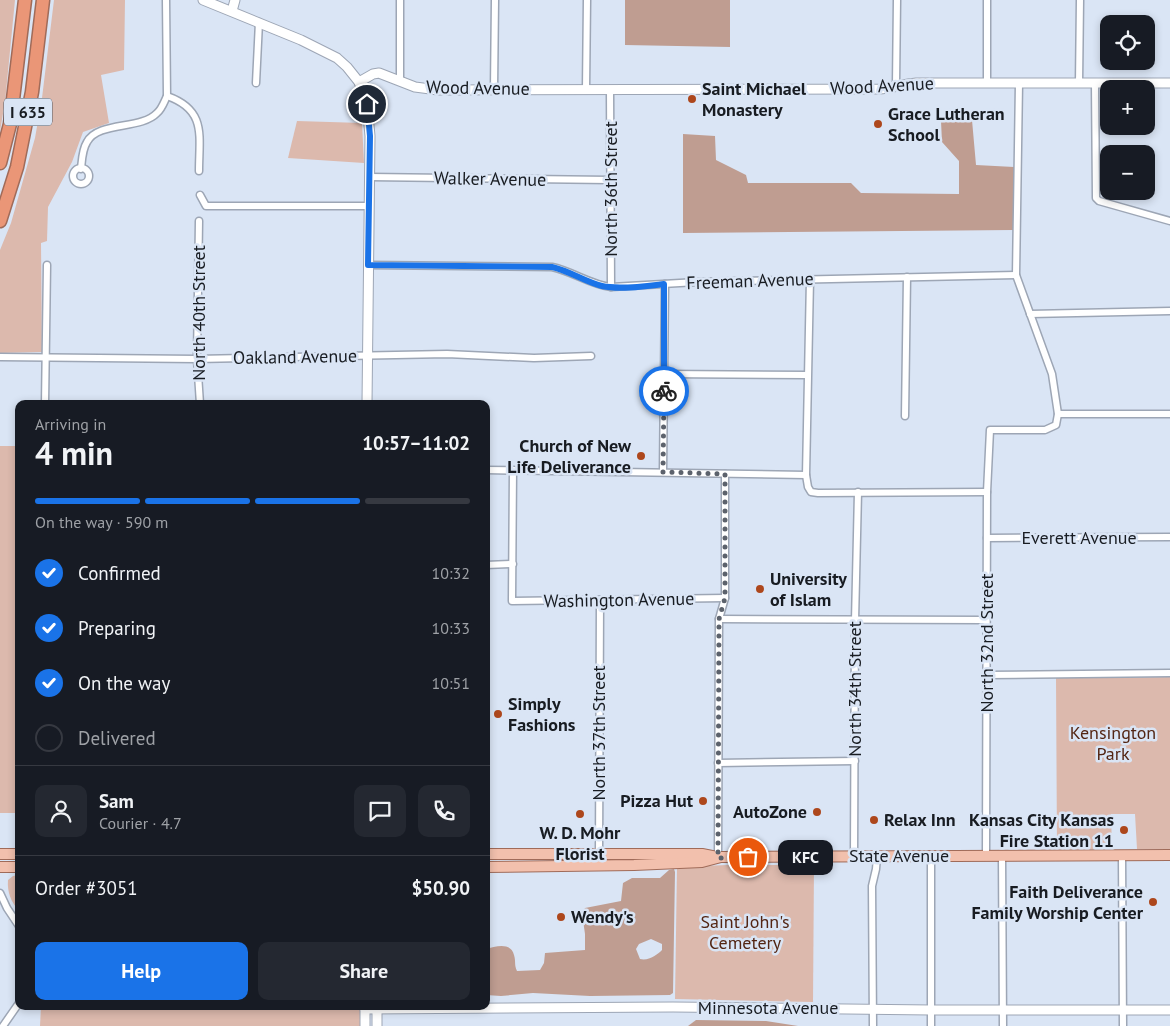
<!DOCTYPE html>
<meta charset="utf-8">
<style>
:root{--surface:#171b24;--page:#242831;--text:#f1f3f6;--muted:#9ea1a6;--line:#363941;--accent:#1a73e8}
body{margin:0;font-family:"PT Sans",sans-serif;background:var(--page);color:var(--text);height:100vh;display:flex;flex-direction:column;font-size:19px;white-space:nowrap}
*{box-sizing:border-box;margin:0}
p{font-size:16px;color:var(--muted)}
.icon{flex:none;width:28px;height:28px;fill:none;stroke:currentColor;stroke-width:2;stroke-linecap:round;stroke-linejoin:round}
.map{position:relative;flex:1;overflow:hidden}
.drawer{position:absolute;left:15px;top:400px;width:475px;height:610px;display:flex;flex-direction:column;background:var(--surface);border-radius:10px;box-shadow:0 2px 8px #0003}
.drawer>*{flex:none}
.controls{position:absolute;left:1100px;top:15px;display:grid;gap:10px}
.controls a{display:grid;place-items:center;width:55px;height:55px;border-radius:10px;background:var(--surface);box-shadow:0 2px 8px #0003;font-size:25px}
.pin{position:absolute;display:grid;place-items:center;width:42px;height:42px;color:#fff;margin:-21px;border:2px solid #fff;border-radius:50%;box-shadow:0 1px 5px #0007}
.courier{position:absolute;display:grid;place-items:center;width:50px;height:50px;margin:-25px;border:4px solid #1a73e8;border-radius:50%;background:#fff;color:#222;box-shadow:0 1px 6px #0007}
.bubble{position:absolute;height:35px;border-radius:10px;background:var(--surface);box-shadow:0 2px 8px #0003;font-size:16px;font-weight:700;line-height:35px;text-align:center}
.head em{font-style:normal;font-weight:700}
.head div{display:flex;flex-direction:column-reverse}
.head{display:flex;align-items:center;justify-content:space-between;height:85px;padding:0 20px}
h1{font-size:32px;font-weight:700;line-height:38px}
.bar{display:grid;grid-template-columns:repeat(4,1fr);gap:8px 5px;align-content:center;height:60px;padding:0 20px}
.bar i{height:6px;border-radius:4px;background:var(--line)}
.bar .current{background:var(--accent)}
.bar p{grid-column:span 4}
.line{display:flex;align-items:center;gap:12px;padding:0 20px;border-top:1px solid var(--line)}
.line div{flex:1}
.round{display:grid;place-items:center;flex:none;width:52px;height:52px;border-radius:10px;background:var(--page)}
ol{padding:0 20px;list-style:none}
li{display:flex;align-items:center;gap:15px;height:55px}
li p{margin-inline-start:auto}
li .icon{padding:5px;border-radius:50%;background:var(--accent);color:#fff;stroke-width:4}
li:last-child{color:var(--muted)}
li i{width:28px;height:28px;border:2px solid var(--line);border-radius:50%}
.primary-button{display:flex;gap:10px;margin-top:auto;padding:10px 20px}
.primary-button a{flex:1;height:58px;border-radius:10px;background:var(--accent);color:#fff;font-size:20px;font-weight:700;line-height:58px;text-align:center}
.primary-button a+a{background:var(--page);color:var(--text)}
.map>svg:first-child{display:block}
</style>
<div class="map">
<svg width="1170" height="1026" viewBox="0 0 1170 1026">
<rect width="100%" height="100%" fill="#dae5f5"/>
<g fill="#dcb9ad">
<path d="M0,0H15L5,102L0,131Z"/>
<path d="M54,0H125L124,70L101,75L109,123L83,132L72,162L48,207L47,241L41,243L42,352L0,353V250L11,223L35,138L42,98Z"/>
<path d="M297,121L362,123L364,163L288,158Z"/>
<rect x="0" y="446" width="19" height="367"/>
<path d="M1170,677V849H1137L1135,814H1111L1112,849H1057L1056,678Z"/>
<path d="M727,865H814L813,1002L675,999L677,867Z"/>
<path d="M19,875V911C11,902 7,892 8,880L13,876Z"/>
<path d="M41,1006H360L361,1026H40Z"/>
</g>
<g fill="#bf9d91" fill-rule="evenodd">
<path d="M625,0H730V47L625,45Z"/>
<path d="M972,120L976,165L1014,167L1013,230L683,233V134L715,136L716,160L746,175L748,183H851L861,193L959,194V161L942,142L941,121Z"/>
<path d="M674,869L675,872L673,993L670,995L590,996L533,993L501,996L486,995V949C496,946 511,942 514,955C516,961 514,965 517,971L540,970L544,963L545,953L585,950V934L582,913L585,908L621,901L623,883L632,878H660L669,870ZM651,939L662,944V950C657,955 649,961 640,959L636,949L639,944Z"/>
<path d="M696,1020L766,1021L798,1026H688Z"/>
</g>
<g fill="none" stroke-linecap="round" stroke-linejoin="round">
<defs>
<g id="street">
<path d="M400,81V0"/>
<path d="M256,83L259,22"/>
<path d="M987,83V0"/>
<path d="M1079,83L1080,0"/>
<path d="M1095,83L1096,198L1099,201L1170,221"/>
<path d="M896,85L897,0"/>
<path d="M494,89L495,0"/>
<path d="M586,89L587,0"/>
<path d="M610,90L611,287"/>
<path d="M167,96C207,110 199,136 199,171"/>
<circle cx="81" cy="176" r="8"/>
<path d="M81,169C82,160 82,150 87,142C98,121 141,130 157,113C162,109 164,102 167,96L166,0"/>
<path d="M369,177L610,180"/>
<path d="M200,195L206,206H369"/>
<path d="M199,221L197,359L200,404"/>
<path d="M368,265L552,267C572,271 591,285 611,287L697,282L1016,275"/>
<path d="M810,279L806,475L808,487L811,492L818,493L987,492"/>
<path d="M1030,314L1170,311"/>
<path d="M0,357L197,359L447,354L534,358L591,356"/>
<path d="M665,374L807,375"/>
<path d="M45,404L47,265"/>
<path d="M1058,414H1170"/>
<path d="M905,416L907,277"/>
<path d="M486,470L806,475"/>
<path d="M513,470L512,601L725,598"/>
<path d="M663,472L665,284"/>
<path d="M987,538L1170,537"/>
<path d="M486,565L513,564"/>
<path d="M719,619L986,620"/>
<path d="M986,675L1170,673"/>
<path d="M718,763L855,761"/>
<path d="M986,856L987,492L990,430H1045L1056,425L1058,414L1052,374L1016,275L1019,83"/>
<path d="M1002,856L1003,1026"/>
<path d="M1122,856L1123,1026"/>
<path d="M599,857L600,600"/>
<path d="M854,857L855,621L858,492"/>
<path d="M718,858L719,619L725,598V474"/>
<path d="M0,893L7,908L19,926"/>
<path d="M3,1026L19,1003"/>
<path d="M873,1026L872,886L876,869L877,856"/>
<path d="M931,1026V856"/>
</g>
<g id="secondary">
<path d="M203,0L301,40L337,58L347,67L359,82L367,104L370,136L367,404"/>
<path d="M232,11L235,0"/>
<path d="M359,82L373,74L379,73L415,87L438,90L879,89C892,88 903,84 916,83H1170"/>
<path d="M377,1006V1026"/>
<path d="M365,1009L673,1007L931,1010H1170"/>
<path d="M365,1026V1006"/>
</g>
<g id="primary">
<path d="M0,854H19"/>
<path d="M486,854H702L717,857"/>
<path d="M0,867H19"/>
<path d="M486,867L634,865L702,862L721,857L1170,855"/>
</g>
<g id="highway">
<path d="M0,163L10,124L25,0"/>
<path d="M0,221L17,167L32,92L43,0"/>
</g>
</defs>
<use href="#street" stroke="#9da6b5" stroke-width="9"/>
<use href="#secondary" stroke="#9da6b5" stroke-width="11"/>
<use href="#primary" stroke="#a06b59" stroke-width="12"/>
<use href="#highway" stroke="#a06b59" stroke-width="15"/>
<use href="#street" stroke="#fff" stroke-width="6"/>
<use href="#secondary" stroke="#fff" stroke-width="9"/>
<use href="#primary" stroke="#f2c0ad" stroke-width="10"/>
<use href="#highway" stroke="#ea9677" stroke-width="12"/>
</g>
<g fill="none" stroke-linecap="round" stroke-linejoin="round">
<path stroke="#5c626c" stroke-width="5" stroke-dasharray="0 9" d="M664,391L663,472L725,474V598L719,619L718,858L748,857"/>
<path stroke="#1a73e8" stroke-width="6" d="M367,104L370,136L368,265L552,267C570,271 585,282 602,286C620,290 647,286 664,284V391"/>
</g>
<g fill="#ad471c" stroke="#dae5f5" stroke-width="2">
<circle cx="692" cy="99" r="5"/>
<circle cx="878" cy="124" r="5"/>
<circle cx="641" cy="456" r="5"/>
<circle cx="760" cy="589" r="5"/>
<circle cx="498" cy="714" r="5"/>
<circle cx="703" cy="801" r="5"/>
<circle cx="817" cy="812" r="5"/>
<circle cx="580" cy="814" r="5"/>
<circle cx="874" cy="820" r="5"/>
<circle cx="1124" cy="830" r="5"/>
<circle cx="1153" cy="902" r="5"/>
<circle cx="561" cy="917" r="5"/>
</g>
<g text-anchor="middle" stroke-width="5" stroke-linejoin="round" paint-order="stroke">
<rect fill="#dae5f5" stroke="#525861" stroke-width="1" x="4" y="98.5" width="48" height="27" rx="4"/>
<g font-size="16" font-weight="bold" fill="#181c22">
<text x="28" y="118">I 635</text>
</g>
<g font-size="18" fill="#181c22" stroke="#dae5f5">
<text transform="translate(882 86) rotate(-3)" y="6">Wood Avenue</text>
<text transform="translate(478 88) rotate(1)" y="6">Wood Avenue</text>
<text transform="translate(490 179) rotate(1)" y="6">Walker Avenue</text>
<text transform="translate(611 189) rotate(-90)" y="6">North 36th Street</text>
<text transform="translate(750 281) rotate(-2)" y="6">Freeman Avenue</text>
<text transform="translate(199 313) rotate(-90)" y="6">North 40th Street</text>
<text transform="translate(295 357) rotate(-1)" y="6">Oakland Avenue</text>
<text x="1079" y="544">Everett Avenue</text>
<text transform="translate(619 600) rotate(-1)" y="6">Washington Avenue</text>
<text transform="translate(987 643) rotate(-90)" y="6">North 32nd Street</text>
<text transform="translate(855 689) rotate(-90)" y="6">North 34th Street</text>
<text transform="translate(599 733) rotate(-90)" y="6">North 37th Street</text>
<text x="899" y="862">State Avenue</text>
<text x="768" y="1014">Minnesota Avenue</text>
</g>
<g font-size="18" font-weight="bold" fill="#181c22" stroke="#dae5f5" text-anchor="start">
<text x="702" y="95">Saint Michael<tspan x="702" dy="21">Monastery</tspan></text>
<text x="888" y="120">Grace Lutheran<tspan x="888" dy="21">School</tspan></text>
<text x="631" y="452" text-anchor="end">Church of New<tspan x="631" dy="21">Life Deliverance</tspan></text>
<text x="770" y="585">University<tspan x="770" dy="21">of Islam</tspan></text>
<text x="508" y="710">Simply<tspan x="508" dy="21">Fashions</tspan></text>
<text x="693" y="807" text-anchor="end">Pizza Hut</text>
<text x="807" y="818" text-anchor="end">AutoZone</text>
<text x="884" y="826">Relax Inn</text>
<text x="1114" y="826" text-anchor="end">Kansas City Kansas<tspan x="1114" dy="21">Fire Station 11</tspan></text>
<text x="580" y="839" text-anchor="middle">W. D. Mohr<tspan x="580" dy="21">Florist</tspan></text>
<text x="1143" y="898" text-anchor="end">Faith Deliverance<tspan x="1143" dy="21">Family Worship Center</tspan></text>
<text x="571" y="923">Wendy's</text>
</g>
<g font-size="18" fill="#532513" stroke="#dae5f5">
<text x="1113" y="739">Kensington<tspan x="1113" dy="21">Park</tspan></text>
<text x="745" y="928">Saint John's<tspan x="745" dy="21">Cemetery</tspan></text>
</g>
</g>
</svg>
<div class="controls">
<a><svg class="icon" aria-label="locate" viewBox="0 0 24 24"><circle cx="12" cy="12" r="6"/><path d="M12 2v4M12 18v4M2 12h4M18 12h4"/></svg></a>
<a>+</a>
<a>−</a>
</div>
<div class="pin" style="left:748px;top:857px;background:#ea580c"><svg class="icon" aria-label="bag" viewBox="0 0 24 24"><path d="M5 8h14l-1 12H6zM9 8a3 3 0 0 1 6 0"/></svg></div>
<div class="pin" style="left:367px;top:104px;background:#1f2937"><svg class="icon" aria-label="home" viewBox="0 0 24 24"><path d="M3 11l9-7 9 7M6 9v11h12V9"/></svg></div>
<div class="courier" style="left:664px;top:391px"><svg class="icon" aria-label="bike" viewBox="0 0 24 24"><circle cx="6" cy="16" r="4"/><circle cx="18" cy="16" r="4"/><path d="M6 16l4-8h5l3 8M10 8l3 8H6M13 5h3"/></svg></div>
<div class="bubble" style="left:778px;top:840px;width:55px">KFC</div>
<section class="drawer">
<div class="head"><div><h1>4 min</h1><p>Arriving in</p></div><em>10:57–11:02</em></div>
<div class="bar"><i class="current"></i><i class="current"></i><i class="current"></i><i></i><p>On the way · 590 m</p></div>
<ol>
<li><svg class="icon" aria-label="check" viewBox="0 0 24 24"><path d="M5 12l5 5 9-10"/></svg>Confirmed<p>10:32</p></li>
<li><svg class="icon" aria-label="check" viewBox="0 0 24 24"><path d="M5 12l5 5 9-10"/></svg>Preparing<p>10:33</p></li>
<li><svg class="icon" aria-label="check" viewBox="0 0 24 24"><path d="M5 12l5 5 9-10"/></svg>On the way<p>10:51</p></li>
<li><i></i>Delivered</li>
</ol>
<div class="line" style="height:90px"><a class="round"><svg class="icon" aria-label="person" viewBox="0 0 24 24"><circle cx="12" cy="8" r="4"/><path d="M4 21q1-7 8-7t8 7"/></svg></a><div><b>Sam</b><p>Courier · 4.7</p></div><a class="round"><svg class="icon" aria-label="chat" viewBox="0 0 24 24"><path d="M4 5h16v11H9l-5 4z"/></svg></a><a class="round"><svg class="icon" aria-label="phone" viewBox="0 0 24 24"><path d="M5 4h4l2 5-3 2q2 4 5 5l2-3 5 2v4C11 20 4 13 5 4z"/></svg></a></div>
<div class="line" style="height:65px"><div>Order #3051</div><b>$50.90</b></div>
<div class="primary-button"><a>Help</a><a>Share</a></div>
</section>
</div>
